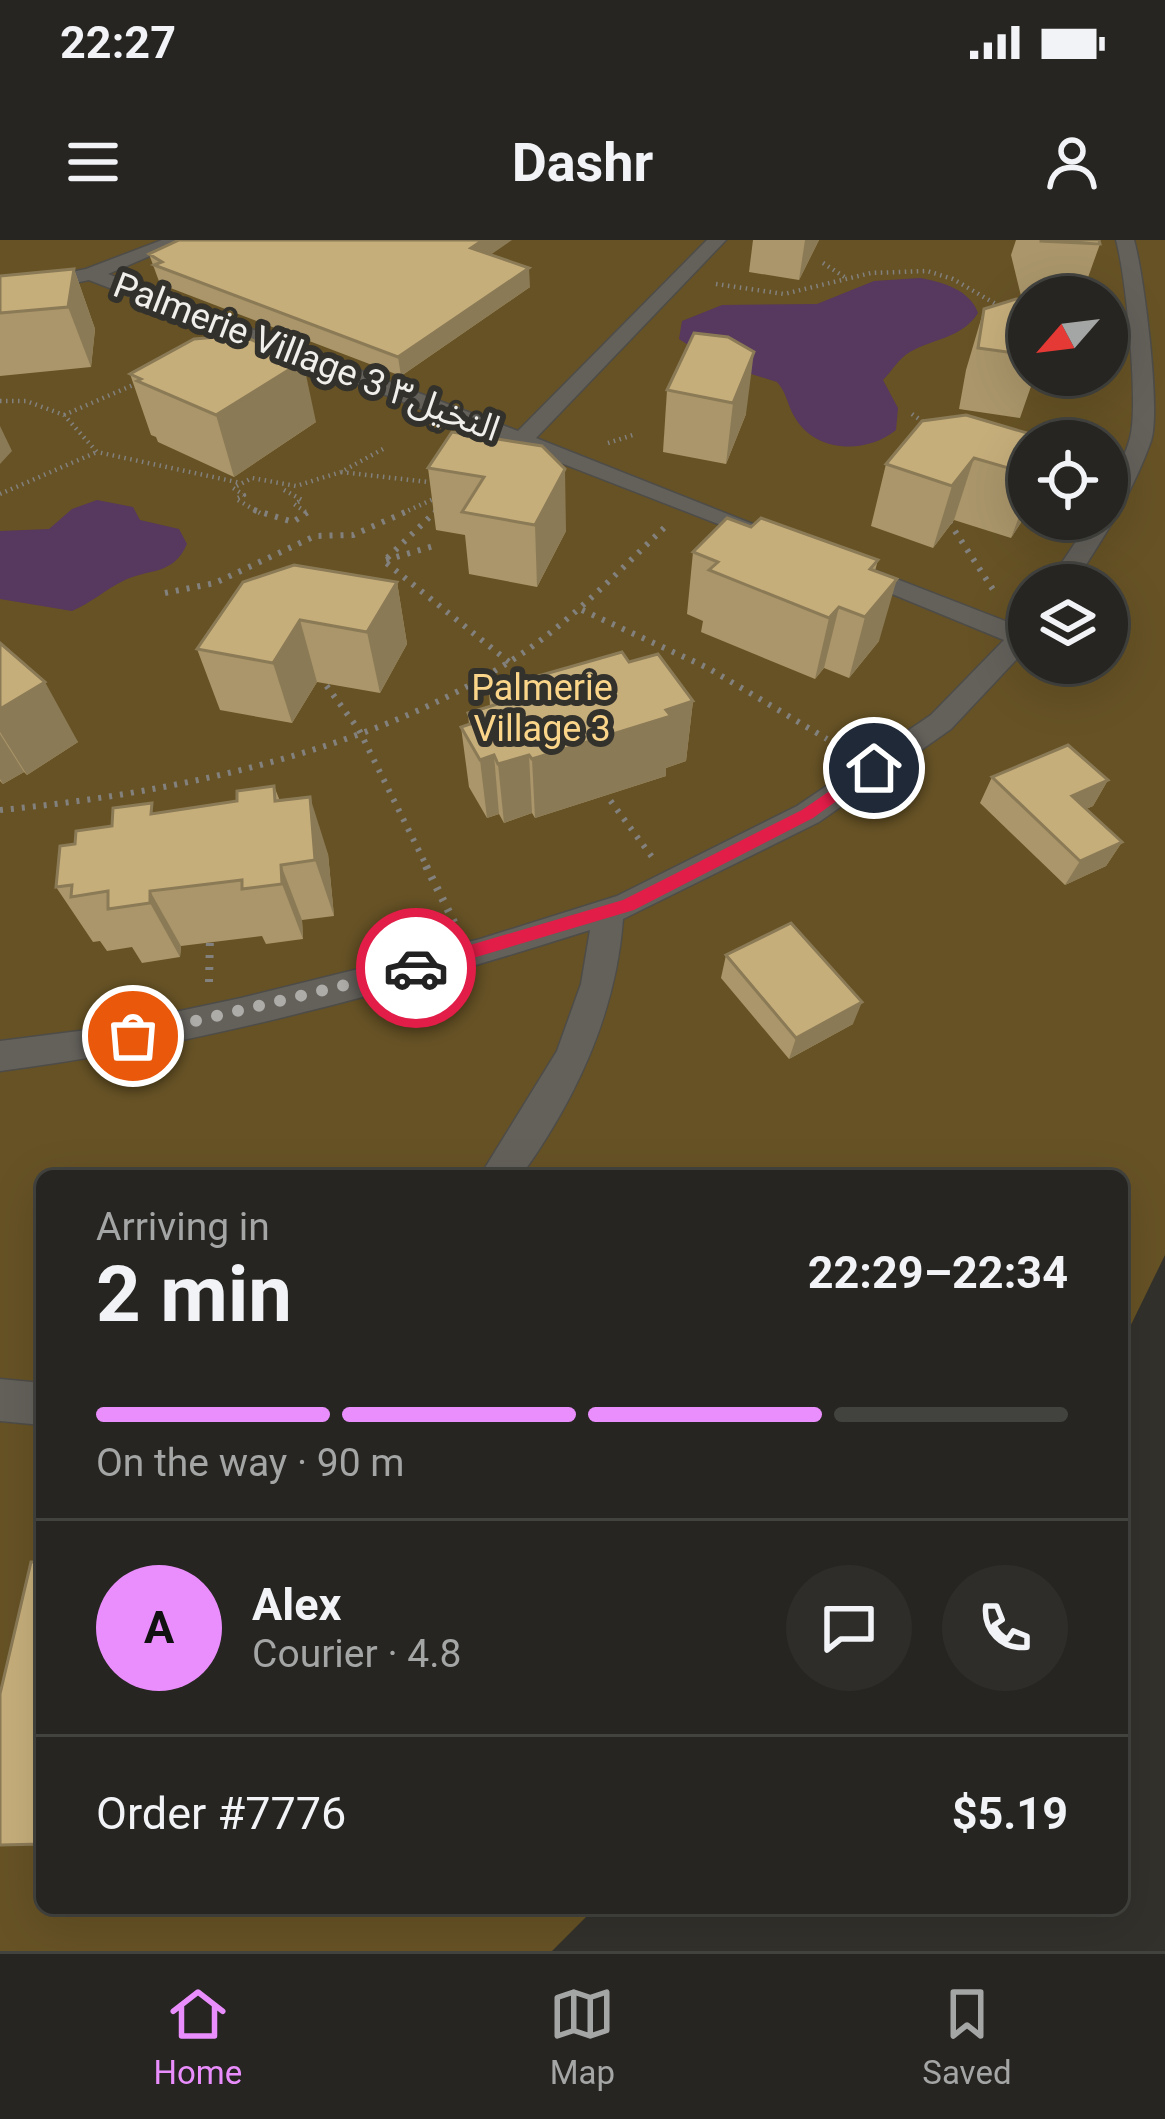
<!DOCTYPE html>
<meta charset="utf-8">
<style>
:root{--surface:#262521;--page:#2e2d2a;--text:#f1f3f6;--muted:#a4a5a5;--line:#42423f;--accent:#ea8dfd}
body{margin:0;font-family:Roboto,"Noto Sans Arabic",sans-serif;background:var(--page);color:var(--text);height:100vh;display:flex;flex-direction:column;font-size:45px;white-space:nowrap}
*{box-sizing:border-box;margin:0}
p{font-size:39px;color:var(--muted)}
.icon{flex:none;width:66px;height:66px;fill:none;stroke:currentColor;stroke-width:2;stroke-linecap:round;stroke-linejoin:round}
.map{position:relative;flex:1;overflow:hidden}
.side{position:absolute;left:36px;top:930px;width:1092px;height:744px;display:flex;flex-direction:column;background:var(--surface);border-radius:18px;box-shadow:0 12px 48px #0002,0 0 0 3px var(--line)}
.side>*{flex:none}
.needle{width:78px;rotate:242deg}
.tools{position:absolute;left:1008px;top:36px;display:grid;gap:24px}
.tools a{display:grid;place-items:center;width:120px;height:120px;border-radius:50%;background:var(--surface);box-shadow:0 12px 48px #0002,0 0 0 3px var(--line);font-size:60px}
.pin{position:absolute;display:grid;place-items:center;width:102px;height:102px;color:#fff;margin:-51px;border:6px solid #fff;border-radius:50%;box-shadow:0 3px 12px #0007}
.courier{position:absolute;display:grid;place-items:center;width:120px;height:120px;margin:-60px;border:9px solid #e11d48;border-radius:50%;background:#fff;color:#222;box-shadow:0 3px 15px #0007}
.summary em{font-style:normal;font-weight:700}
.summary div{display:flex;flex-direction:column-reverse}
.summary{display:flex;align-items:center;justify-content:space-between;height:204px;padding:0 60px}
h1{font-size:78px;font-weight:700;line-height:90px}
.bar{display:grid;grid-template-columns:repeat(4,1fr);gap:18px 12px;align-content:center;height:144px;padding:0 60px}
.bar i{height:15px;border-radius:9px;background:var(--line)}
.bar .active{background:var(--accent)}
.bar p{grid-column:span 4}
.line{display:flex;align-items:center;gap:30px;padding:0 60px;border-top:3px solid var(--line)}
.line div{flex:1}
.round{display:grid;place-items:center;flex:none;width:126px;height:126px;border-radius:63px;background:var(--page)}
.status{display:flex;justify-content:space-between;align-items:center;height:84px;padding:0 60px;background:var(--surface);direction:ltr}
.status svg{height:33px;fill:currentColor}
header{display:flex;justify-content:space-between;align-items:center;height:156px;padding:0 60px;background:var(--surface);font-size:54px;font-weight:700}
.tab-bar{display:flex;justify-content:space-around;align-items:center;height:168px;border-top:3px solid var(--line);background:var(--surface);font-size:33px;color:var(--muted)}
.tab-bar a{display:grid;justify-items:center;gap:6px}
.tab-bar .active{color:var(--accent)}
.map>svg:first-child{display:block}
</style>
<div class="status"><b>22:27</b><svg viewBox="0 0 49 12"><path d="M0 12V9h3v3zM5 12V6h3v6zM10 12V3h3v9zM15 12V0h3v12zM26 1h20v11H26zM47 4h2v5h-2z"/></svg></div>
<header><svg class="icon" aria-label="menu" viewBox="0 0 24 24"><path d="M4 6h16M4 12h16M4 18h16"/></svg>Dashr<svg class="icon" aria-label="person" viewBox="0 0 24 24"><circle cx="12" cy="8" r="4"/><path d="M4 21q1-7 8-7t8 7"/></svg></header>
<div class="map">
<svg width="1165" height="1711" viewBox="0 0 1165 1711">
<rect width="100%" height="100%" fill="#33312c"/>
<path fill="#665225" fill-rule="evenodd" d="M0,0H1165V1015L1126,1095L1122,1098V936H42V1668H595L552,1711H0ZM1029,57H1107V135H1029ZM1029,201H1107V279H1029ZM1029,345H1107V423H1029Z"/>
<g fill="#57385e">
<path d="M920,38C943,42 970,50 978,73C962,98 935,98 910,112C898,119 893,130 883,140L898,168L896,190C867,214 815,214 794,176C787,164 787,153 777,142L716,123L679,99L682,81L722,65L817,64L874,41Z"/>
<path d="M97,260L133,267L140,280L179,289L187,304C173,336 149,328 123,341C105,350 91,363 72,371L0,359V291L49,289L72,269Z"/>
</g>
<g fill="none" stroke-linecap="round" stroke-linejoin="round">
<defs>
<g id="street">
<path d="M162,0H187L108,34L518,191L707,0H726L536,198L783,296L780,301H762L89,40L0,58V46L86,29Z"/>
<path d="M1116,0H1134C1144,34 1161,171 1151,201C1132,255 1103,298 1073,345H1047L1091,279H1107C1107,237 1120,234 1130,198C1139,164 1126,36 1116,0Z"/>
<path d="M850,321L1018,386L1029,382V406L951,489L819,582L623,679C616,774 576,859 521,936H480L557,811L581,744L590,690C398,751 200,805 0,831V801L95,789L241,758L480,699L617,656L797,566L931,475L1004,400L841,333L838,328L841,323Z"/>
<path d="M0,1139L42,1143V1185L0,1181Z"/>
</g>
</defs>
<use href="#street" stroke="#4e4c48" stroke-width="3"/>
<g stroke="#83817d" stroke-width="4.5" stroke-dasharray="1.5 4.5" stroke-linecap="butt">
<path d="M823,23L846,38"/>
<path d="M716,44L784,54L871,33L927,31L953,39L1006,70"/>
<path d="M0,161H26L64,175L97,212L241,243"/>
<path d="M912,174L929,186"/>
<path d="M64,175L140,142"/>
<path d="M608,203L636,194"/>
<path d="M383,209L341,232L437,243"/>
<path d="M284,250L302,260L294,264L307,273"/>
<path d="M0,254L97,212"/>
<path d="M260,273L236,259L244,255L233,248L252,238L296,246L341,232"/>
<path d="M403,273L440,256"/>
<path d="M434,273L440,267"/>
</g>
<g stroke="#83817d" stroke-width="6" stroke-dasharray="3 8" stroke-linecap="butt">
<path d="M254,270L293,282L308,272L304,270"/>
<path d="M437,270L384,321L509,422"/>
<path d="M949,282L994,351"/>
<path d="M386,320L437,305"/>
<path d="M165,353L215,343L315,296L353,295L410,270"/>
<path d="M582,370L708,428L827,499"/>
<path d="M320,437L359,490L428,629"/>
<path d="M604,552L652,617"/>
<path d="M0,570C172,554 386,509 530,408C579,373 622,328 666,286"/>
</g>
<g stroke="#83817d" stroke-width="8" stroke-dasharray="3 9" stroke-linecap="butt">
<path d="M426,626L456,686"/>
<path d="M209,742L210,697"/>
</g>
<use href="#street" fill="#64615b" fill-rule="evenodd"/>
</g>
<g fill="#aa966a">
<path d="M753,0H819L799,40L749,32Z"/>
<path d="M1016,0H1099L1100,4L1081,57H1029V135H1035L1020,178L959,169L966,130L984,69L1022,60L1011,15Z"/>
<path d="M149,14H491L530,47L401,136L160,44Z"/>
<path d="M74,29L95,89L91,127L0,136V36Z"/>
<path d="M694,93L746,174L726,224L663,212L667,150Z"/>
<path d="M130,134L316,182L234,237L158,202L156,197L151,195Z"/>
<path d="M1029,201V270L1011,298L954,280L933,308L871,286L886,224Z"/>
<path d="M542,206L566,291L537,347L469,334L465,295L436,290L428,228Z"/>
<path d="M751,287L878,320L875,331L879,401L849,438L824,428L815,439L701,392L703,381L687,374L693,312Z"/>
<path d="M397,342L407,404L380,453L317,442L292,483L220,470L197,409Z"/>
<path d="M0,403L78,502L27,535L24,532L3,544L0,541Z"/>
<path d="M629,422L693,461L686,521L666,528V536L535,578L532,573L504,583L499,574L487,578L469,547L461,487L469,485L468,473L490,466L489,450Z"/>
<path d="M992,537L1108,540L1093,566L1086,569L1122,602L1106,626L1065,645L980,563Z"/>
<path d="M274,546L280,561L328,614L334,676L302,680L303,699L266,704L262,696L181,706L180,717L142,723L132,707L107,711L100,701L93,702L56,647L75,604L112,586L157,573L237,561Z"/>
<path d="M726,715L853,784L789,819L721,738Z"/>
</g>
<g fill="#8b7a56">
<path d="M483,0H512L473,27L471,8Z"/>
<path d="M805,0H819L799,40Z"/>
<path d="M529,28L530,47L401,136L398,117Z"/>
<path d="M74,29L95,89L91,127L68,67Z"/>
<path d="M754,112L746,174L726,224L733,163Z"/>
<path d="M303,121L316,182L234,237L216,175Z"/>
<path d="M0,186L12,211L0,224Z"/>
<path d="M974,218L954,280L933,308L952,246Z"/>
<path d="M565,229L566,291L537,347L535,285Z"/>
<path d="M1029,250V270L1011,298Z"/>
<path d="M897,339L879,401L849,438L865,377Z"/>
<path d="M397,342L407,404L380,453L367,392Z"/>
<path d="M839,367L824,428L815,439L829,378Z"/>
<path d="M300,380L317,442L292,483L273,423Z"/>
<path d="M45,442L78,502L27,535L0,492V469Z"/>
<path d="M693,461L686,521L666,528V536L535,578L532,519Z"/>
<path d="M0,494L24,532L3,544L0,539Z"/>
<path d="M494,515L499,574L487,578L480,520Z"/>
<path d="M529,515L532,573L504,583L498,524Z"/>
<path d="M1108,540L1093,566L1058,581L1072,556Z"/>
<path d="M310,557L328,614L334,676L315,620Z"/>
<path d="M1122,602L1106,626L1065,645L1080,621Z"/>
<path d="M281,625L302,680L303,699L282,644Z"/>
<path d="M150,651L181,706L180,717L150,663Z"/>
<path d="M862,762L853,784L789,819L796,798Z"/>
</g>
<g fill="#c6ae7b" stroke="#8b7a56" stroke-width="3">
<path d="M179,0H483L471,8L529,28L398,117L154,25L162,22L149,14Z"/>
<path d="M1041,0H1099L1100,4L1041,1Z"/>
<path d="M74,29L68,67L0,73V36Z"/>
<path d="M1016,59L1029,61V115L978,108L984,69Z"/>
<path d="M694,93L728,97L754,112L733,163L667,150Z"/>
<path d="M240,95L303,121L216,175L137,141L141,139L130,134L194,99Z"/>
<path d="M966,175L1054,201H1029V234L974,218L952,246L886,224L922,181Z"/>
<path d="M452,192L542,206L565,229L535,285L462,272L484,237L428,228Z"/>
<path d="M727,278L751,287L761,278L878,320L870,329L897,339L865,377L839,367L829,378L709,330L718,322L693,312Z"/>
<path d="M294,325L397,342L367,392L300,380L273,423L197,409L243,342Z"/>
<path d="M0,403L45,442L0,469Z"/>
<path d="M622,412L629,422L658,414L693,461L666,470L671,476L532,519L529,515L498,524L494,515L480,520L461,487L473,483L468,473L498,464L489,450Z"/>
<path d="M1068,505L1108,540L1072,556L1122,602L1080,621L992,537Z"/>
<path d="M274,546L275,561L310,557L315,620L281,625L282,644L242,649V640L150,651V663L108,669V651L71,657L72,645L56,647L60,606L75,604L76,591L112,586L113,568L152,563L151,574L237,561V551Z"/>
<path d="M791,683L862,762L796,798L726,715Z"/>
<path d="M31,1322H42V1604L0,1605V1454Z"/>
</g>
<path fill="#e11d48" d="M869,524L882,528L813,578L634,670L416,735L407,728L416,721L623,660L802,570Z"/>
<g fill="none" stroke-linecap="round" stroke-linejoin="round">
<path stroke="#aeaca8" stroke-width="12" stroke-dasharray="0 21.6" d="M133,796L416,728"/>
</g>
<g text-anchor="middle" stroke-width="12" stroke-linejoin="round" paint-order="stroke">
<g font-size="36" fill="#f0efeb" stroke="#33312c">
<text transform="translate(307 116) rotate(21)" y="13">Palmerie Village 3 النخيل٣</text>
</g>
<g font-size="36" fill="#fbd68a" stroke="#33312c">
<text x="542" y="460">Palmerie<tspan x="542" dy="41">Village 3</tspan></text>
</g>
</g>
</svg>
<div class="tools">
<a><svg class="needle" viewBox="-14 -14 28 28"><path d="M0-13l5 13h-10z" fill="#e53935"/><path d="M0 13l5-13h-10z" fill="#a4a5a5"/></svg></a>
<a><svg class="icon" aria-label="locate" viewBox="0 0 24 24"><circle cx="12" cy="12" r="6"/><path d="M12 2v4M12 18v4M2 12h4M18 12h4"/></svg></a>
<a><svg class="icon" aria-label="layers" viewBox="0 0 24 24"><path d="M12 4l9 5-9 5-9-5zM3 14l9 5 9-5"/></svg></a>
</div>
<div class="pin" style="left:133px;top:796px;background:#ea580c"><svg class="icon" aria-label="bag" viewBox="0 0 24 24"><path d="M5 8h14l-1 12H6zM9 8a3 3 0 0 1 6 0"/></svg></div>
<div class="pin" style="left:874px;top:528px;background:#1f2937"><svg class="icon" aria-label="home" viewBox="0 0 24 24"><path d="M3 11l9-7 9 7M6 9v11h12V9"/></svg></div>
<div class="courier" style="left:416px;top:728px"><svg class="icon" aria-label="car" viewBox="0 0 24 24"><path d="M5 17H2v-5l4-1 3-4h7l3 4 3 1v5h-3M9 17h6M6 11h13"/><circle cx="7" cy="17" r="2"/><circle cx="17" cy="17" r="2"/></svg></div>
<section class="side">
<div class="summary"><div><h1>2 min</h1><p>Arriving in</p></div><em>22:29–22:34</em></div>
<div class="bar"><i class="active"></i><i class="active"></i><i class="active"></i><i></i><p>On the way · 90 m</p></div>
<div class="line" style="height:216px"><b class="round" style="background:var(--accent);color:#111">A</b><div><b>Alex</b><p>Courier · 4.8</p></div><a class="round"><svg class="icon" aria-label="chat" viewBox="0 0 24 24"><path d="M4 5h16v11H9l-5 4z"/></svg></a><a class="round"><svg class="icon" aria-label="phone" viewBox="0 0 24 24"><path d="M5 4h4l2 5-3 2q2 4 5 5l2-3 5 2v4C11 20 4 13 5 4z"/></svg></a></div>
<div class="line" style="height:156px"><div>Order #7776</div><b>$5.19</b></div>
</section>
</div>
<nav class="tab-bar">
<a class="active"><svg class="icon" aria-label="home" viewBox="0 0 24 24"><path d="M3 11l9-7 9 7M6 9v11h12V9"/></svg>Home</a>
<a><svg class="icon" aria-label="map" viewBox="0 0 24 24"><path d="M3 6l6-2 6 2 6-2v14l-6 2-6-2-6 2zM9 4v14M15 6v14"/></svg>Map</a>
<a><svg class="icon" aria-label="saved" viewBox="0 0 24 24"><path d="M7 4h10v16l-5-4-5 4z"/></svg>Saved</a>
</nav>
